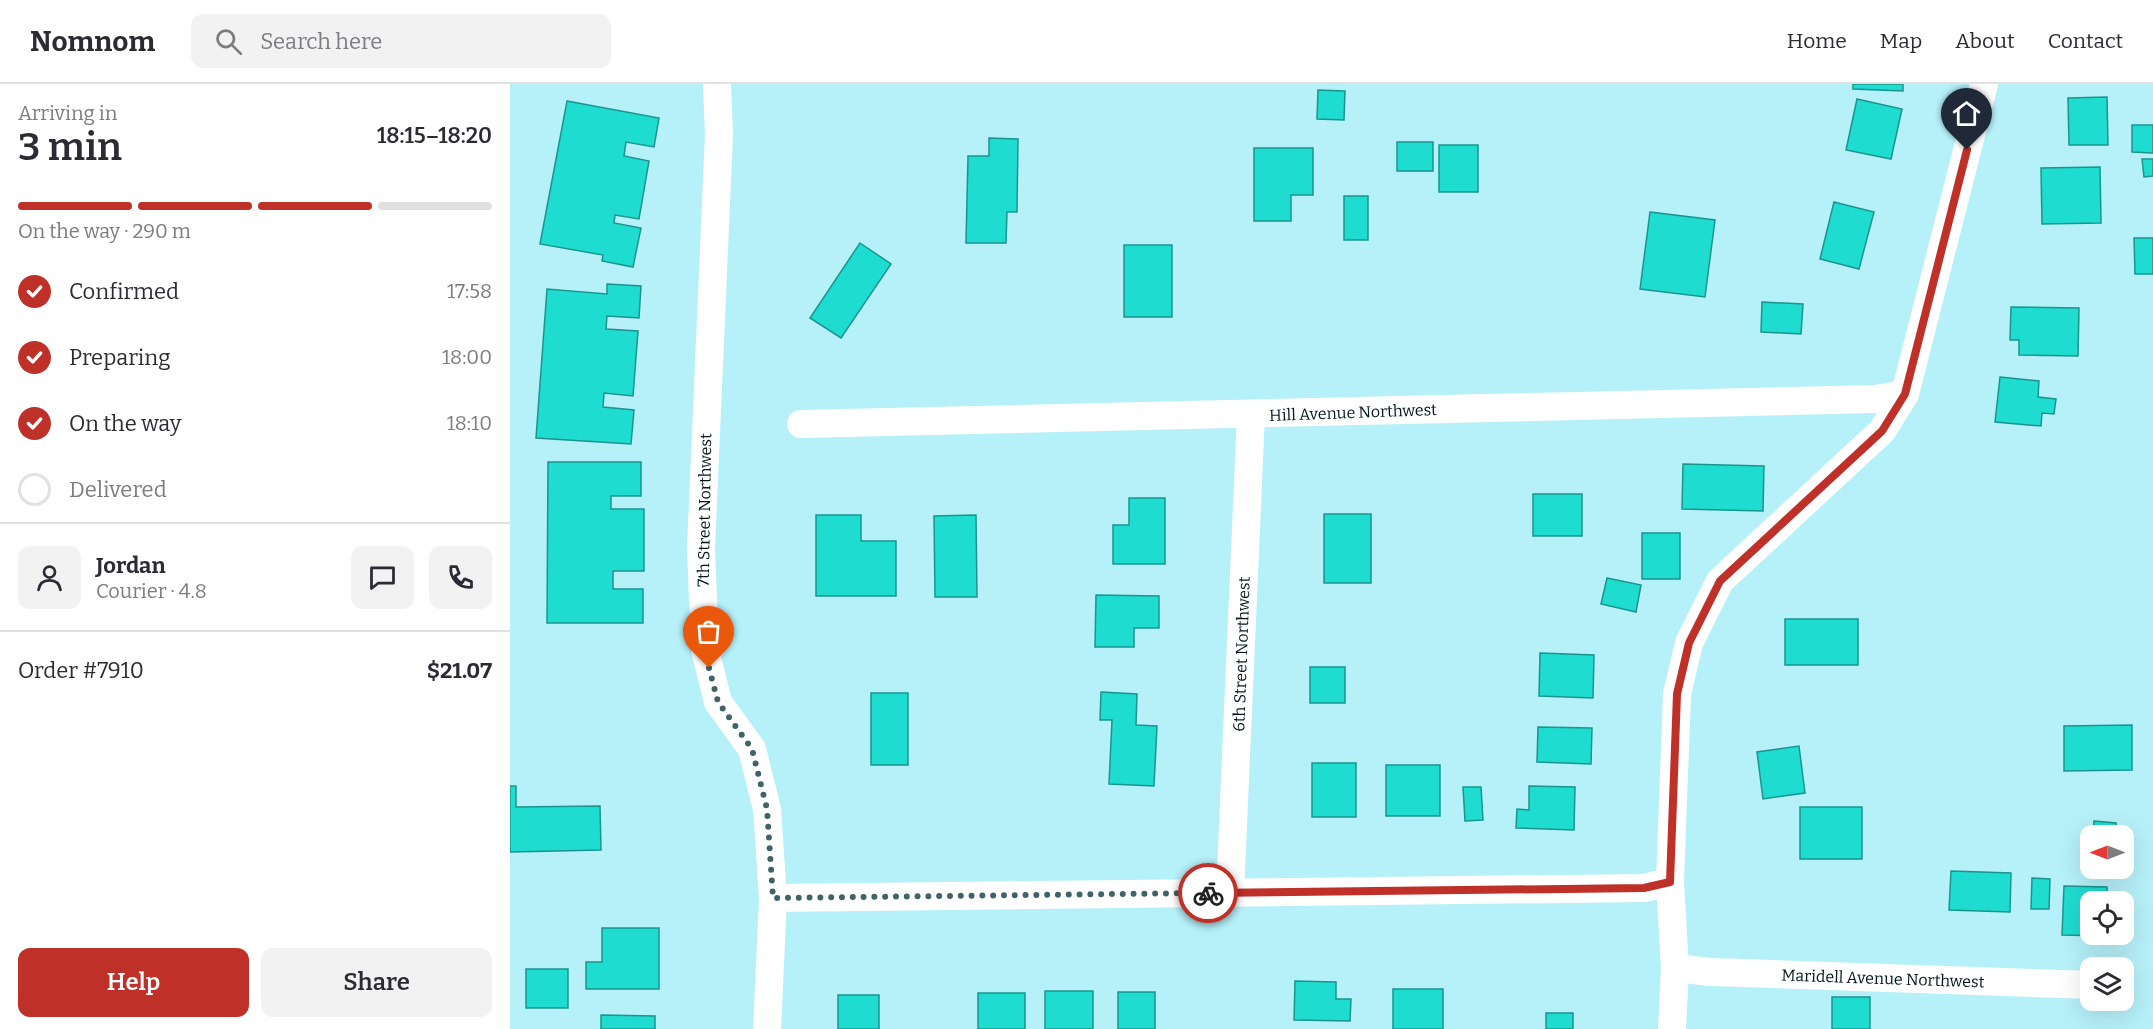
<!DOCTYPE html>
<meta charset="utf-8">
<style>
:root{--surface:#fff;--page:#f2f2f3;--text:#2b2b33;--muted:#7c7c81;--line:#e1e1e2;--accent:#bf3128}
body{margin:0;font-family:Bitter,serif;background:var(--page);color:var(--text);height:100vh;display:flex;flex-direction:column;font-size:22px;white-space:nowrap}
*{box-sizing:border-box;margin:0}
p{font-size:20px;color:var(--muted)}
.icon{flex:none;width:33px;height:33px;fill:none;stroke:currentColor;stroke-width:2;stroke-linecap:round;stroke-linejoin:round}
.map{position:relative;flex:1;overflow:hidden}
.sheet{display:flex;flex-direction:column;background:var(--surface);width:510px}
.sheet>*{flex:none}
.needle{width:39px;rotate:270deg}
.buttons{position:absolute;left:1570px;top:741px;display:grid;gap:12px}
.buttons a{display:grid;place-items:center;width:54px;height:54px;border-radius:12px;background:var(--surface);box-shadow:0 6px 24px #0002;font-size:30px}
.pin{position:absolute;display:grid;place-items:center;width:51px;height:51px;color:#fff;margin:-62px -26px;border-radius:50% 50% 50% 0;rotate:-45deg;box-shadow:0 0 6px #0007}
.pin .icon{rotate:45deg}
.courier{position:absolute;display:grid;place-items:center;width:60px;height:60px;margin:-30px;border:4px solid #bf3128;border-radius:50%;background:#fff;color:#222;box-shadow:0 2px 8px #0007}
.headline em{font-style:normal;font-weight:600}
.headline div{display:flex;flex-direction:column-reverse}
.headline{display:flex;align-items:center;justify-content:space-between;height:102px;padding:0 18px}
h1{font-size:39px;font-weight:600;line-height:45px}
.bar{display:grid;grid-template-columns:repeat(4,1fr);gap:9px 6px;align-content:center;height:72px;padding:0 18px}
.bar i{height:8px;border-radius:4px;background:var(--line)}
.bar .current{background:var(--accent)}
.bar p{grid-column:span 4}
.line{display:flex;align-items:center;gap:15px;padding:0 18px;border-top:2px solid var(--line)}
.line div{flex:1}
.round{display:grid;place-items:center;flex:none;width:63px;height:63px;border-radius:12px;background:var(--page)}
ol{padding:0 18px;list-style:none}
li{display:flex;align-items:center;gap:18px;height:66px}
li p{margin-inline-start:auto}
li .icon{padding:6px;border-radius:50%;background:var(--accent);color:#fff;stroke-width:4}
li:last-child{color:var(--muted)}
li i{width:33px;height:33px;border:3px solid var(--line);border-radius:50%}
.button{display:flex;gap:12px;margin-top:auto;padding:12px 18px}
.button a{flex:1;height:69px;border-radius:12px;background:var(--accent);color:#fff;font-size:24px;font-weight:600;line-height:69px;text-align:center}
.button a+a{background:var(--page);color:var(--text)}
header{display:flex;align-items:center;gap:36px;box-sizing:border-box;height:84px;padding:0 30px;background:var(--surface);border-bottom:2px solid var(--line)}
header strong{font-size:28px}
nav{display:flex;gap:33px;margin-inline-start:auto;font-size:21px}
.search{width:420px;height:54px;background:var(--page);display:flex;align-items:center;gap:15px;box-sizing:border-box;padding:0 21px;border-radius:12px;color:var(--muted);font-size:22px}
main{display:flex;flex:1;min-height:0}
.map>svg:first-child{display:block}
</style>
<header>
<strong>Nomnom</strong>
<div class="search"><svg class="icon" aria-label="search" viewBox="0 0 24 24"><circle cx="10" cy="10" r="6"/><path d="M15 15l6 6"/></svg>Search here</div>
<nav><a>Home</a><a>Map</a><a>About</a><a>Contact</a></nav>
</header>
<main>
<section class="sheet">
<div class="headline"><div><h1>3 min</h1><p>Arriving in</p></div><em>18:15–18:20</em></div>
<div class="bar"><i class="current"></i><i class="current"></i><i class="current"></i><i></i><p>On the way · 290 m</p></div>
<ol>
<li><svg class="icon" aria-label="check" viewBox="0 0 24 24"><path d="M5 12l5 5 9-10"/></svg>Confirmed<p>17:58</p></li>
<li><svg class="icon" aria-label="check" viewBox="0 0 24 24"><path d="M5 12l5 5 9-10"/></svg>Preparing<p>18:00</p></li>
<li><svg class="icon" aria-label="check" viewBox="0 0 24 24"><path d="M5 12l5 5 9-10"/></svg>On the way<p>18:10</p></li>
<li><i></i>Delivered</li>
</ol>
<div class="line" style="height:108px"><a class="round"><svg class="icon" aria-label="person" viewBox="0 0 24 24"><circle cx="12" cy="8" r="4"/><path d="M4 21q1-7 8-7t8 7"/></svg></a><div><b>Jordan</b><p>Courier · 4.8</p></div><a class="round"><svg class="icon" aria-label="chat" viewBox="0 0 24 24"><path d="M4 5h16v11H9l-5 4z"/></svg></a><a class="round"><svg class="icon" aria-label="phone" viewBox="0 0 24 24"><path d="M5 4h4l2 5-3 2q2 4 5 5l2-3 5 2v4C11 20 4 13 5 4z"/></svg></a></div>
<div class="line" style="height:78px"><div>Order #7910</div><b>$21.07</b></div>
<div class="button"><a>Help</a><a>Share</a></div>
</section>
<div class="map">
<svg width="1643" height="945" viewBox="0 0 1643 945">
<rect width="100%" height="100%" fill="#b6f0f9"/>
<g fill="#1fdcd1" stroke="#1a958e" stroke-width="1.5">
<path d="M1343,0H1393V7L1343,5Z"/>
<path d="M808,6L835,7L834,36L807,35Z"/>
<path d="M1597,13L1598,61H1559L1558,14Z"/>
<path d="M1347,15L1392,25L1381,75L1336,66Z"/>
<path d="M57,17L149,34L144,63L116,58L114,72L139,77L129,135L105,131L104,139L131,144L123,183L92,177L93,171L30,160Z"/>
<path d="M1622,41H1643V69L1622,68Z"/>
<path d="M479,54L508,55L507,128H497L496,159H456L458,72H479Z"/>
<rect x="887" y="58" width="36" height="29"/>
<rect x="929" y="61" width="39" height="47"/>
<path d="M744,64H803V111H781V137H744Z"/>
<path d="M1632,75H1643V92L1634,93Z"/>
<path d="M1590,83L1591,139L1532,140L1531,84Z"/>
<rect x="834" y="112" width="24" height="44"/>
<path d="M1324,118L1364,128L1349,185L1310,175Z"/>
<path d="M1140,128L1205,136L1195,213L1130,205Z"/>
<path d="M1624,154H1643V190H1625Z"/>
<path d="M350,159L381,180L331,254L300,234Z"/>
<rect x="614" y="161" width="48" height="72"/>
<path d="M97,200L131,202L129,234L97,232L96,245L128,247L123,312L94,309L93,323L124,326L121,360L26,354L37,205L97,210Z"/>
<path d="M1252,218L1293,220L1291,250L1251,248Z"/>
<path d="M1501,223L1569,224L1568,272L1509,271V256H1500Z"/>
<path d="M1490,293L1529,297L1528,313L1546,315L1544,330L1532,329L1531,342L1485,338Z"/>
<path d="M38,378H131V412H101V425H134V487H103V505H133V539H37Z"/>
<path d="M1173,380L1254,382L1253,427L1172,425Z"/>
<rect x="1023" y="410" width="49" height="42"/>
<path d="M619,414H655V480H603V441H619Z"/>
<rect x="814" y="430" width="47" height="69"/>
<path d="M306,431H351V457H386V512H306Z"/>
<path d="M466,431L467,513H425L424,432Z"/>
<rect x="1132" y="449" width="38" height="46"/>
<path d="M1097,494L1131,501L1126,528L1091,520Z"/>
<path d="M586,511L649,512V544H624V563H585Z"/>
<rect x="1275" y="535" width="73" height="46"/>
<path d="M1030,569L1084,571L1083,614L1029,612Z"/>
<rect x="800" y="583" width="35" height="36"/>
<path d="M591,608L627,610L626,641L647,642L644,702L599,700L602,636H590Z"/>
<rect x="361" y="609" width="37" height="72"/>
<path d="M1622,641V686L1554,687V642Z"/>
<path d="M1028,643L1082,644L1081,680L1027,678Z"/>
<path d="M1289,662L1295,709L1253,715L1247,668Z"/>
<rect x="802" y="679" width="44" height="54"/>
<rect x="876" y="681" width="54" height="51"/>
<path d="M0,702H6V723L90,722L91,766L0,768Z"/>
<path d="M1019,702L1065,703L1064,746L1006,744L1007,725L1019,726Z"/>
<path d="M953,703H971L973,736L955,737Z"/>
<rect x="1290" y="723" width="62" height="52"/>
<path d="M1584,737L1606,739V752H1583Z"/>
<path d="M1441,787L1501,789L1500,828L1439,826Z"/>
<path d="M1522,794L1540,795L1539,825H1521Z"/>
<path d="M1554,802L1597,803V818H1581V850H1596V852L1552,851Z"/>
<path d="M92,844H149V905H76V878H92Z"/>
<rect x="16" y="885" width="42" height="39"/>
<path d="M785,897L826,898V915H841L840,937L784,936Z"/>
<rect x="883" y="905" width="50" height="40"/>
<rect x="535" y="907" width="48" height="38"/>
<rect x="608" y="908" width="37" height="37"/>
<rect x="468" y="909" width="47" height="36"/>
<rect x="328" y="911" width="41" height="34"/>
<rect x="1322" y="913" width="38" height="32"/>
<rect x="1036" y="929" width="27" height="16"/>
<path d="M91,931L145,932V945H91Z"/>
</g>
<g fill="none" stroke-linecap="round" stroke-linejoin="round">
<g stroke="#fff" stroke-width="28">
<path d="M207,0L209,50L191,464L195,566L208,618L242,665L257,725L263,814L257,945"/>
<path d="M291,340L1365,315L1395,310"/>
<path d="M720,809L741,331"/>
<path d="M263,814L1134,804L1160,798"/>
<path d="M1165,884L1201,888L1581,901"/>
<path d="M1162,945L1165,884L1160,798L1167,610L1179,559L1210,497L1372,347L1395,310L1474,0"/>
</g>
</g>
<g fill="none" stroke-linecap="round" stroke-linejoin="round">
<path stroke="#406368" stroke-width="6" stroke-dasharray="0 10.8" d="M199,584L208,618L242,665L257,725L263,814L698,809"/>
<path stroke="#bf3128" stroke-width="8" d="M698,809L1134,804L1160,798L1167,610L1179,559L1210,497L1372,347L1395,310L1457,66"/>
</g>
<g text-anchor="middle" stroke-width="5" stroke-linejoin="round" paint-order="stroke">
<g font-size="16" fill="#01171a" stroke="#fff">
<text transform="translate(843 328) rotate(-2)" y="6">Hill Avenue Northwest</text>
<text transform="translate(194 426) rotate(-89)" y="6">7th Street Northwest</text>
<text transform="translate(731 570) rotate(-88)" y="6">6th Street Northwest</text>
<text transform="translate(1373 894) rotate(2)" y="6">Maridell Avenue Northwest</text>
</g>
</g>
</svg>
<div class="buttons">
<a><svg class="needle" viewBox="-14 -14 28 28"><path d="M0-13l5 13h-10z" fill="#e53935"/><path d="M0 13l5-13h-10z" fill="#7c7c81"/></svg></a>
<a><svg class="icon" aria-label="locate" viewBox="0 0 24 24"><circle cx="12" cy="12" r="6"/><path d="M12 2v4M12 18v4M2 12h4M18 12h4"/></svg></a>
<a><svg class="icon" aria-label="layers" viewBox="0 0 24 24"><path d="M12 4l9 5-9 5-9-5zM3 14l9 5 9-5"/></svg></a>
</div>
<div class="pin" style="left:199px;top:584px;background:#ea580c"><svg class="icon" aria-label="bag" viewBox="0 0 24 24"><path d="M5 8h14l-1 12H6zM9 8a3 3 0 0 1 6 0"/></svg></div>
<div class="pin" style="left:1457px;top:66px;background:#1f2937"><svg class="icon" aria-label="home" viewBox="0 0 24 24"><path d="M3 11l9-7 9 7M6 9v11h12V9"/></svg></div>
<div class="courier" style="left:698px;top:809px"><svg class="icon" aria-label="bike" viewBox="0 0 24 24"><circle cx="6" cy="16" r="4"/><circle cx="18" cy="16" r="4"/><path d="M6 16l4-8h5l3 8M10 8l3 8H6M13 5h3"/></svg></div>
</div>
</main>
